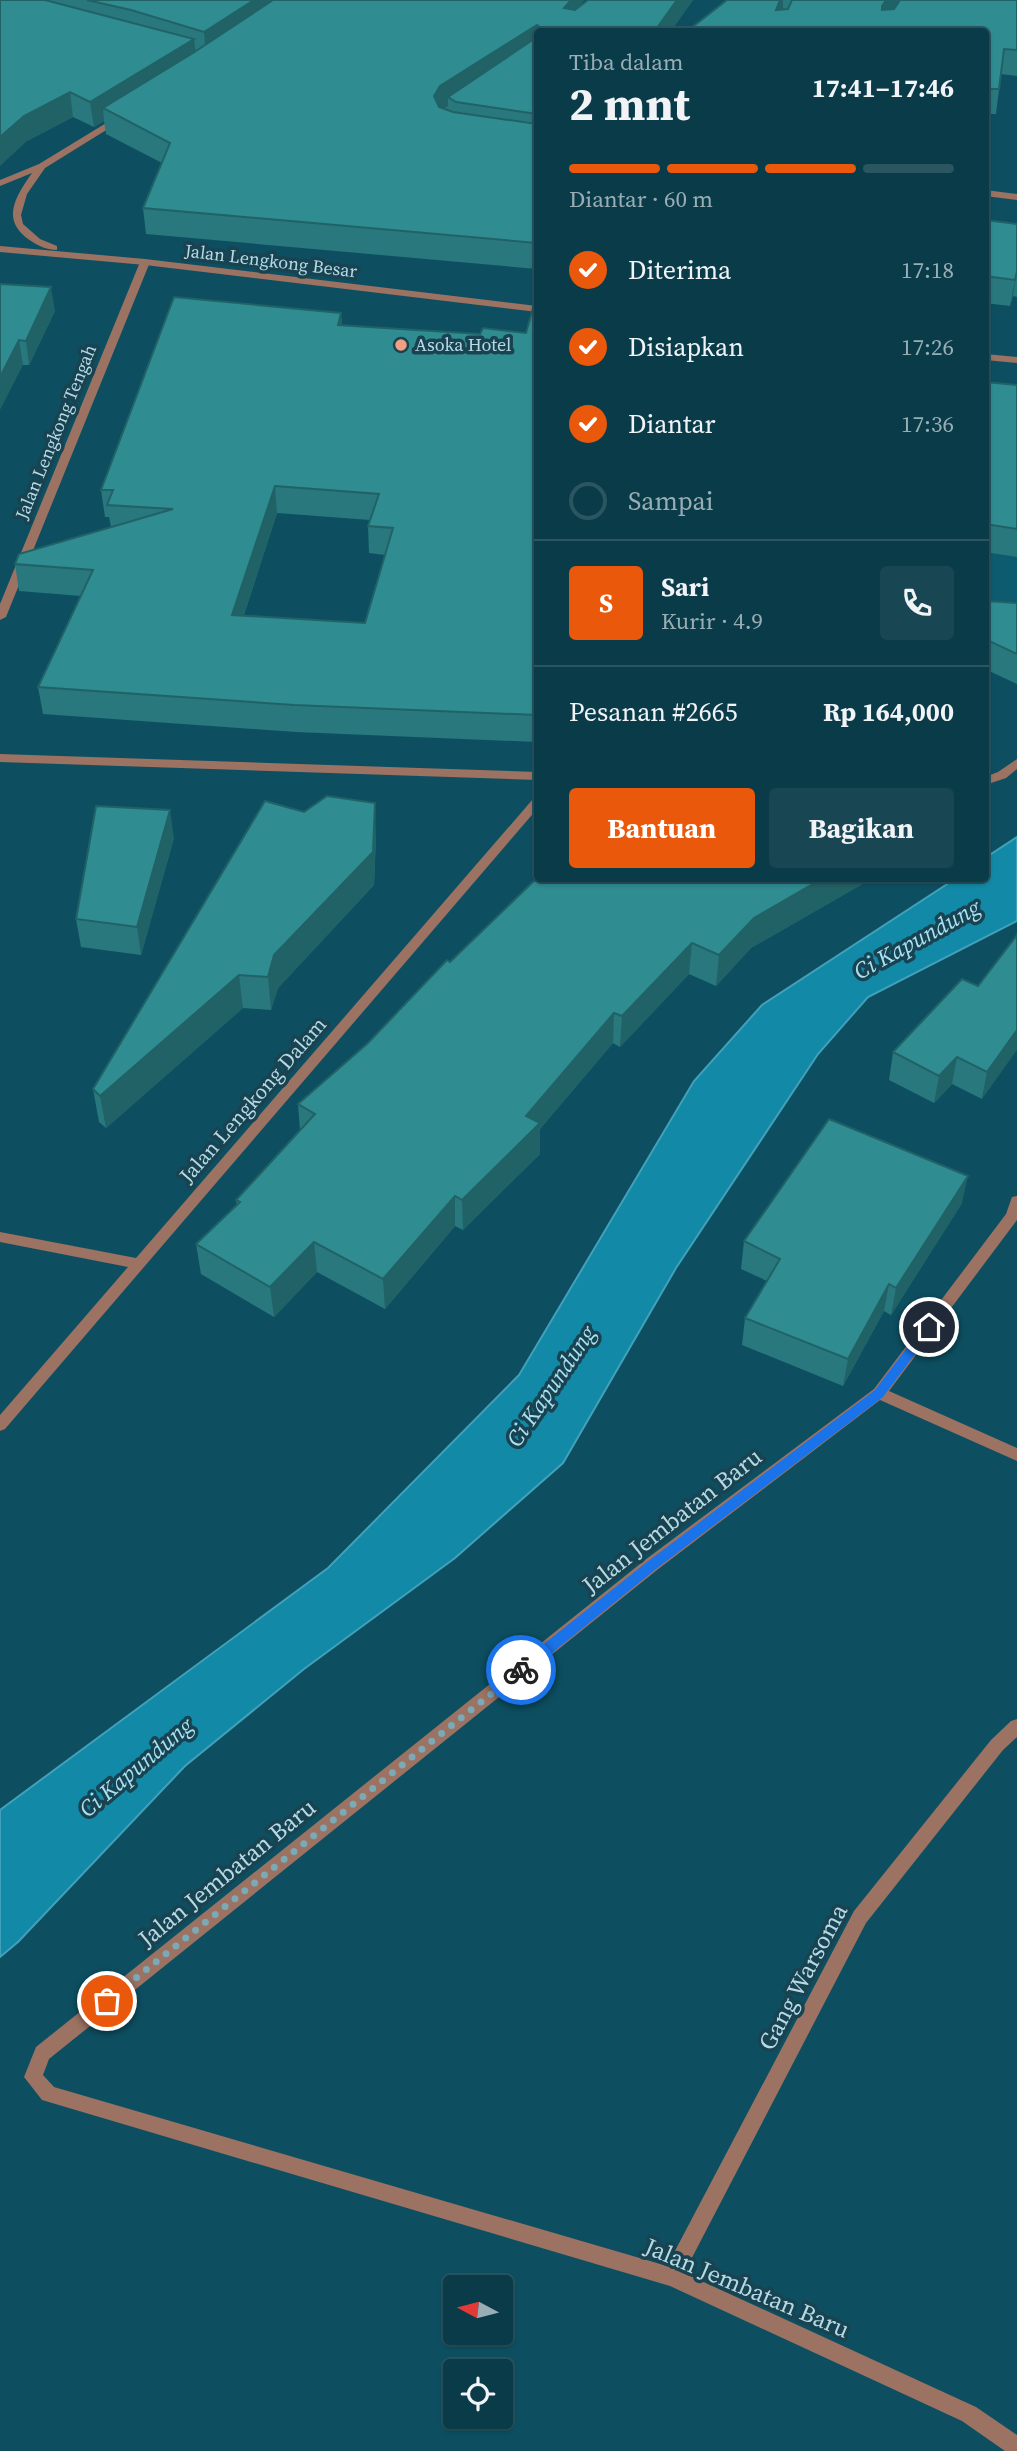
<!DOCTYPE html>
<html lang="id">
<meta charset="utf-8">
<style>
:root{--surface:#0a3b49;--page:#184653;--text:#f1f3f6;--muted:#99adb4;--line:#2a5561;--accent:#ea580c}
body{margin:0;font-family:"Source Serif 4",serif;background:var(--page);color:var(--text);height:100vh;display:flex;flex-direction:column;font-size:26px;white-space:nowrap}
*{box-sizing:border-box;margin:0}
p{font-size:23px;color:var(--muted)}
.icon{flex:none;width:38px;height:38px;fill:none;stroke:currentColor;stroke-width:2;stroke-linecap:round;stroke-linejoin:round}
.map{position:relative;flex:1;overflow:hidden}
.details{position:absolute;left:534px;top:28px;width:455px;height:854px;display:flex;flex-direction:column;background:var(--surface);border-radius:7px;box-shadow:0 2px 5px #0004,0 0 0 2px var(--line)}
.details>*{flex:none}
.needle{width:46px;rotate:277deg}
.buttons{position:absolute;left:443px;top:2275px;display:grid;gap:14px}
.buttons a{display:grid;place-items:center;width:70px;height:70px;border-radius:7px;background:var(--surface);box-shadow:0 2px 5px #0004,0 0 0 2px var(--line);font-size:35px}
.pin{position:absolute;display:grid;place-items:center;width:60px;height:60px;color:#fff;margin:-30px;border:4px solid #fff;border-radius:50%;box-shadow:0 2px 7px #0007}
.courier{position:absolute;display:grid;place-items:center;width:70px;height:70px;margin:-35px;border:5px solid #1a73e8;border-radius:50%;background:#fff;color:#222;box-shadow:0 2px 9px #0007}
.headline em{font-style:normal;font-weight:700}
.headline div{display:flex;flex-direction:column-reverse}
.headline{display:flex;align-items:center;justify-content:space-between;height:119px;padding:0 35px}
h1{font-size:46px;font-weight:700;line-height:52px}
.bar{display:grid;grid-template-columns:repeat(4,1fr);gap:10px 7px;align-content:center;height:84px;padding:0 35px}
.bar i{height:9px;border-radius:5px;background:var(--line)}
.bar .selected{background:var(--accent)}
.bar p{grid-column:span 4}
.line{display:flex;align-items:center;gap:18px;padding:0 35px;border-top:2px solid var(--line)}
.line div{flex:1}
.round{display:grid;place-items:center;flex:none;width:74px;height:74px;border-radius:7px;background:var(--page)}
ol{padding:0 35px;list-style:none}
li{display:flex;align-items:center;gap:21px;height:77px}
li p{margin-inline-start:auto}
li .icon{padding:7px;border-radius:50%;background:var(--accent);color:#fff;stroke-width:4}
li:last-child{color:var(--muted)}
li i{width:38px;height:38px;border:4px solid var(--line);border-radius:50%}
.primary-button{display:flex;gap:14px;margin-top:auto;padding:14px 35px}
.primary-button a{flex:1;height:80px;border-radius:7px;background:var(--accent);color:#fff;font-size:28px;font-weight:700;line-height:80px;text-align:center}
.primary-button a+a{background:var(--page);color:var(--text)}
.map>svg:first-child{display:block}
</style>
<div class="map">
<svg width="1017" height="2451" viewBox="0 0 1017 2451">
<rect width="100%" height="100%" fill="#0d4f61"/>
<path fill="#0d5b6f" d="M985,520L1017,537V621L985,619Z"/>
<path fill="#1189a7" stroke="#42a1ba" stroke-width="2" d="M1017,837V921L868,997L818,1054L676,1268L563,1463L455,1558L304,1669L185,1766L18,1942L0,1957V1810L328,1568L519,1375L694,1081L762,1005L955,879L985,878V858Z"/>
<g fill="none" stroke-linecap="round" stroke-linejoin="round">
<g fill="#9c7262" fill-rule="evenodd">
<path d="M985,190L1017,194V200L985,196Z"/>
<path d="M145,259L150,262L6,617L0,620V604L140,262Z"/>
<path d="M0,754L537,772V780L0,762Z"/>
<path d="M1017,759V769L1006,778L985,785V777L998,772Z"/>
<path d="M537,798V809L5,1429L0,1431V1415L128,1267L0,1242V1232L136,1258L533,799Z"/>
<path d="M1017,1196V1220L889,1391L1017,1448V1461L880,1400L657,1570L49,2059L43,2075L54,2087L667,2266L854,1911L991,1740L1011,1721L1017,1719V1737L1003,1750L866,1923L684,2273L976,2407L1017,2435V2451H1005L962,2421L670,2286L42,2100L24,2077L36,2047L645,1560L874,1389L1006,1214L1012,1197Z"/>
</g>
<g fill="#9c7262" fill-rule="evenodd">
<path d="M121,114L125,117L124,119L45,168L27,194L21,215L23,224L40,239L57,246V250C48,250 38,246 31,241C0,221 15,197 32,173L0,186V180L39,164Z"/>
<path d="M0,246L145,259L537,306V312L145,265L0,252Z"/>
<path d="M985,354L1017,357V363L985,360Z"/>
</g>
</g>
<g fill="#28787d" fill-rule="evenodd">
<path d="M0,0H584L578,8L588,0H693L670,32H537V269L146,234L143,208L162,163L106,134L104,121L94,127L73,117L27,141Z"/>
<path d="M727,0H1017V76L1001,74L996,114H985V32H686Z"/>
<path d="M985,220L1017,224V297L1013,296L1010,306L985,303Z"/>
<path d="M0,284L55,311L29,365H23Z"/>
<path d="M537,294V742L296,732L43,714L38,687L81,596L19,591L15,564L111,527L109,517H105L101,490L341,313L342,326L480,334L526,333ZM277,513L370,520L368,526L369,553L385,555L365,623L244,615Z"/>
<path d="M985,382L1017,385V557L985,552Z"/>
<path d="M985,601L1017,603V684L987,670L990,701L985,729Z"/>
<path d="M376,836L374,885L278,988L271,1010L243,1008L106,1128L99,1122L93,1089Z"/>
<path d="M174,838L141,955L81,947L76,919Z"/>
<path d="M545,878H873L751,948L716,986L689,974L620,1047L613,1043L540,1129V1154L463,1230L455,1226L385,1309L317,1272L274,1317L201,1274L196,1244L237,1206L236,1200L300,1130L298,1104L368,1043L450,962Z"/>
<path d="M1017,935L982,1099L952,1084L934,1103L889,1080L893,1052L978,986Z"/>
<path d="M962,1203L891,1315L884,1311L843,1386L742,1345L745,1318L767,1281L741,1269L744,1241Z"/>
</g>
<g fill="#216266">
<path d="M254,0H292L206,57L204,32Z"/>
<path d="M571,0H584L578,7L577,17L564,8Z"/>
<path d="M677,0H693L670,32H654Z"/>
<path d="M780,0H783V11L776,10Z"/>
<path d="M886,0H900L879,31L882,6Z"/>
<path d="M537,25V49L448,97V106L441,111L434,96L440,86Z"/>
<path d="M194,39L197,63L103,108L104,121L94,127L90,102Z"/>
<path d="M70,92L73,117L27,141L0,166V137L24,116Z"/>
<path d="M1017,271L1013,296L1010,306L1015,280Z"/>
<path d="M51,287L55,311L29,365L26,341Z"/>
<path d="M341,313L343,339L338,325Z"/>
<path d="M19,340L23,365L0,410V377Z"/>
<path d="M275,486L277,513L235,642L232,615Z"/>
<path d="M375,803L376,836L374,885L278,988L271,1010L268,977L274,955Z"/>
<path d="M170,810L174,838L141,955L137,927Z"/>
<path d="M823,878H873L751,948L716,986L719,955L754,918Z"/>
<path d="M692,943L689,974L620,1047L622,1016Z"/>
<path d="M239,975L243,1008L106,1128L100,1096Z"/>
<path d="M614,1013L613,1043L540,1129V1154L463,1230L462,1200L526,1116Z"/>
<path d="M1017,1030V1050L982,1099L987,1072Z"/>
<path d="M957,1057L952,1084L934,1103L939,1076Z"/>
<path d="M968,1176L962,1203L891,1315L896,1288Z"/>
<path d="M455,1196V1226L385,1309L383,1279Z"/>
<path d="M314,1242L317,1272L274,1317L270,1287Z"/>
<path d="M889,1284L884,1311L843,1386L848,1359Z"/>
</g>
<g fill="#2f8c91" stroke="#216266" stroke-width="2" fill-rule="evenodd">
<path d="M0,0H45L194,39L90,102L70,92L24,116L0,137Z"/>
<path d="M87,0H254L204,32L131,10Z"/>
<path d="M273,0H571L564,8L575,10L588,0H677L654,32H539L540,27L537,25L440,86L434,96L439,107L453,112L537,124V243L143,208L170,143L103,108L193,53Z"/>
<path d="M727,0H780L776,10L788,9L792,0H886L882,6V10L894,9L900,0H1017V50L1004,49L999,89H985V32H686Z"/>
<path d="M537,37V114L456,102L448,97Z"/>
<path d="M985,220L1017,224V271L1015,280L985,276Z"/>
<path d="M0,284L51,287L26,341L19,340L0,377Z"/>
<path d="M537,294V715L294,705L38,687L93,570L15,564L19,554L173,509L107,505L113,490H101L174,297L341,313L338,325L480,334L483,328L526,333ZM275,486L379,494L368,526L393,528L365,623L232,615Z"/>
<path d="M985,382L1017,385V529L985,524Z"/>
<path d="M985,601L1017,603V654L985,639Z"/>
<path d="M985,646L990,701H985Z"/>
<path d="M327,796L375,803L373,852L274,955L268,977L239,975L100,1096L93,1089L265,801L304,812Z"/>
<path d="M96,806L170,810L137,927L76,919Z"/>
<path d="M537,878L543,881L545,878H823L754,918L719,955L692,943L622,1016L614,1013L526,1116L540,1123L462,1200L455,1196L383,1279L314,1242L270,1287L196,1244L240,1202L236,1200L315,1114L298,1104L368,1043L447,960L450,962Z"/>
<path d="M1017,935V1030L987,1072L957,1057L939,1076L893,1052L962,979L978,986Z"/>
<path d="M829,1119L968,1176L896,1288L889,1284L848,1359L745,1318L780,1259L744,1241Z"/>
</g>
<path fill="#1a73e8" d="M929,1322L933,1324V1330L883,1397L656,1569L526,1674H516V1666L647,1562L875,1390L925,1324Z"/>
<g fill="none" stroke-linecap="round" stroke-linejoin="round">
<path stroke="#7aa9b7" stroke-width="7" stroke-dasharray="0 12.6" d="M107,2001L521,1670"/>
</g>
<circle fill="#f2a081" stroke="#194350" stroke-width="2.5" cx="401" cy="345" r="7"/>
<g text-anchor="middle" stroke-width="7" stroke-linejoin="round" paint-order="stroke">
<g font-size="18" fill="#b5dae6" stroke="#194350">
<text transform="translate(271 261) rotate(7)" y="6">Jalan Lengkong Besar</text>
<text transform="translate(56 432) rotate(-68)" y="6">Jalan Lengkong Tengah</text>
</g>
<g font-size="18" fill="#b5dae6" stroke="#194350" text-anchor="start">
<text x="415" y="351">Asoka Hotel</text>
</g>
<g font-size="21" fill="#b5dae6" stroke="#194350">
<text transform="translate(253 1100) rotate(-49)" y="7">Jalan Lengkong Dalam</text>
</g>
<g font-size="23" font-style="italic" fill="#a9e2f5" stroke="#194350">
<text transform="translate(917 939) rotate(-29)" y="8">Ci Kapundung</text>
<text transform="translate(551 1386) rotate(-56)" y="8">Ci Kapundung</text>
<text transform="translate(136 1767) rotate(-40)" y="8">Ci Kapundung</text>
</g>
<g font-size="24" fill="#b5dae6" stroke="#194350">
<text transform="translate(672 1521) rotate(-38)" y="8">Jalan Jembatan Baru</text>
<text transform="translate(227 1873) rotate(-39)" y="8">Jalan Jembatan Baru</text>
<text transform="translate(803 1977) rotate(-62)" y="8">Gang Warsoma</text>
<text transform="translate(747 2288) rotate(23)" y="8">Jalan Jembatan Baru</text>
</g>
</g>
</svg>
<div class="buttons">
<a><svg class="needle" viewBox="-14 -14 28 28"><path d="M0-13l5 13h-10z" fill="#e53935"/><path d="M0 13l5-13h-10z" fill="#99adb4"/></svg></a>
<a><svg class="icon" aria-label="locate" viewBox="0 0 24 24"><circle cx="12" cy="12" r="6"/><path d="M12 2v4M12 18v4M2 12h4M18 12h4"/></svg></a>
</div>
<div class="pin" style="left:107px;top:2001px;background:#ea580c"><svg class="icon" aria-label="bag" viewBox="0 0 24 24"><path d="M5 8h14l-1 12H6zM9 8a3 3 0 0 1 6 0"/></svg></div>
<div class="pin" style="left:929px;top:1327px;background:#1f2937"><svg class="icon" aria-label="home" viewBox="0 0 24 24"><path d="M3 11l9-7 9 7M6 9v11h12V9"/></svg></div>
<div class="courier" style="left:521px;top:1670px"><svg class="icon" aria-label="bike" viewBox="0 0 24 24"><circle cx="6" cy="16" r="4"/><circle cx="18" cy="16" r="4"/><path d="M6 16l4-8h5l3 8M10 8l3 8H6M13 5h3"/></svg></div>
<section class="details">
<div class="headline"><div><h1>2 mnt</h1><p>Tiba dalam</p></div><em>17:41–17:46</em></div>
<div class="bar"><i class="selected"></i><i class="selected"></i><i class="selected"></i><i></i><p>Diantar · 60 m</p></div>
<ol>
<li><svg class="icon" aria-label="check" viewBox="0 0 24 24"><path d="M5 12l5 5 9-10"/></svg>Diterima<p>17:18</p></li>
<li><svg class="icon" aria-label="check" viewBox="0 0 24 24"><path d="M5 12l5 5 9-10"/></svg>Disiapkan<p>17:26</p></li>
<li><svg class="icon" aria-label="check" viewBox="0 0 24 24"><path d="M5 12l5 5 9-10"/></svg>Diantar<p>17:36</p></li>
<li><i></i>Sampai</li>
</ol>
<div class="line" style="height:126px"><b class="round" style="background:var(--accent);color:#fff">S</b><div><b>Sari</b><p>Kurir · 4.9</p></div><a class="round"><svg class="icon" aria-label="phone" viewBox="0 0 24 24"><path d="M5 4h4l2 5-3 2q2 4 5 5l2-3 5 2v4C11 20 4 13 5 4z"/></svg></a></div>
<div class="line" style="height:91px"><div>Pesanan #2665</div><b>Rp 164,000</b></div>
<div class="primary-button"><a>Bantuan</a><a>Bagikan</a></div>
</section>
</div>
